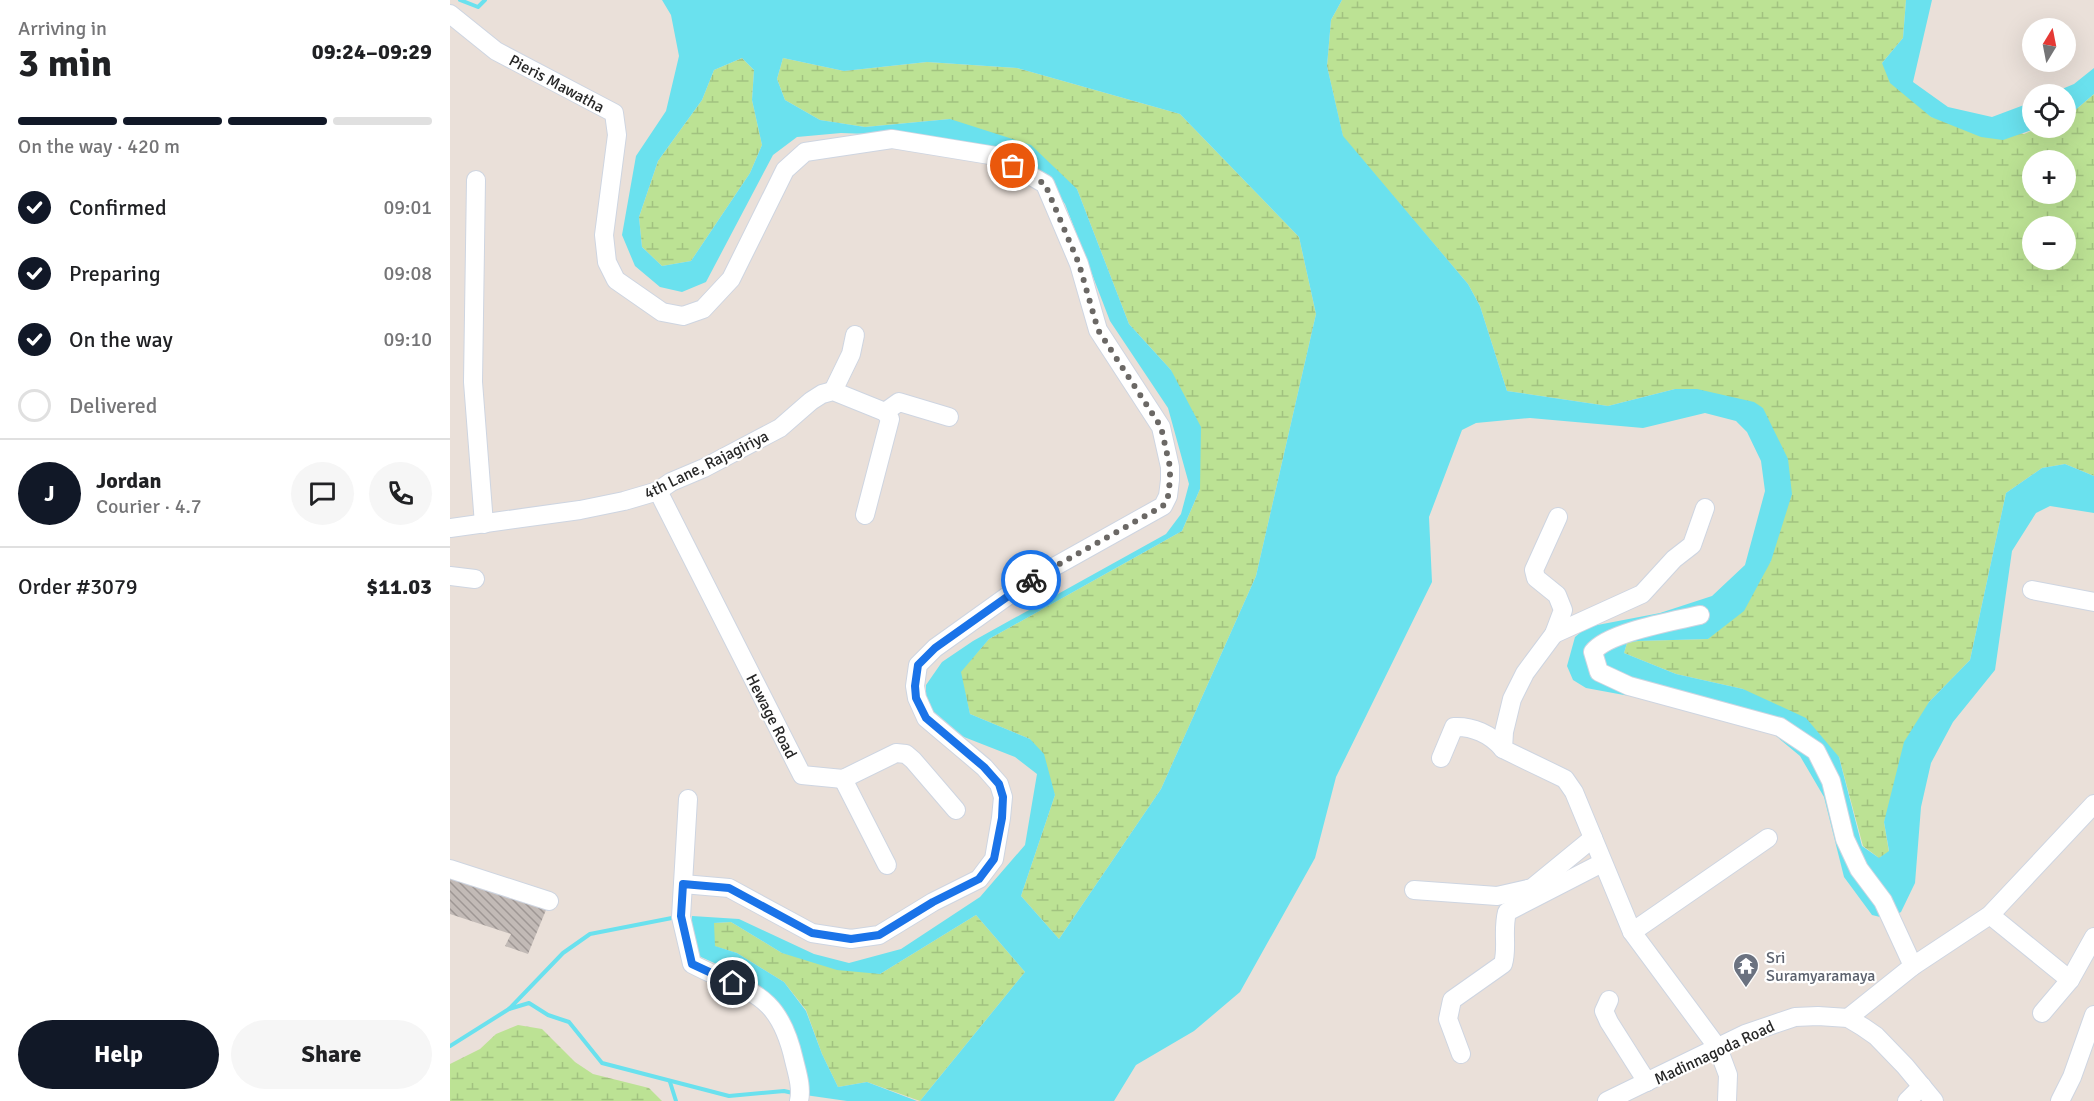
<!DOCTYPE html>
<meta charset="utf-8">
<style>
:root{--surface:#fff;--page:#f6f6f6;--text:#202124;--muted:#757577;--line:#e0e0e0;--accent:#111827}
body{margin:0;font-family:Signika,sans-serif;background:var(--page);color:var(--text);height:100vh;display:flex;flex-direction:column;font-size:22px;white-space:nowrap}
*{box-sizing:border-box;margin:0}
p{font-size:20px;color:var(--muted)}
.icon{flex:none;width:33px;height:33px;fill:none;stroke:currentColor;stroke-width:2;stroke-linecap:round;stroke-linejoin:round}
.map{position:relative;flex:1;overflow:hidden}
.sheet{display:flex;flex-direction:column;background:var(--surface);width:450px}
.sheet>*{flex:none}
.needle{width:39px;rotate:10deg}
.fabs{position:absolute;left:1572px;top:18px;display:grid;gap:12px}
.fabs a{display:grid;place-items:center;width:54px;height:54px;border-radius:50%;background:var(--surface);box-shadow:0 6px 24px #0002;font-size:30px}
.pin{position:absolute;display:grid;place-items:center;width:51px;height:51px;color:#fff;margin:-26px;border:3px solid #fff;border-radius:50%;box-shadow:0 2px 6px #0007}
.courier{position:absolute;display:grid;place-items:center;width:60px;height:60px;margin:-30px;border:4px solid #1a73e8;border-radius:50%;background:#fff;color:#222;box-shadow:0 2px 8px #0007}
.overview em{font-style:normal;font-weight:700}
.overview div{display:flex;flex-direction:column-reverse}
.overview{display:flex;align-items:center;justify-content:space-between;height:102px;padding:0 18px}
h1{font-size:39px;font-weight:700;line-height:45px}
.bar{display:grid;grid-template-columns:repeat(4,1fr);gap:9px 6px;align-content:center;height:72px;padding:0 18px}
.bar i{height:8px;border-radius:4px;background:var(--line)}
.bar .on{background:var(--accent)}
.bar p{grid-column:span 4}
.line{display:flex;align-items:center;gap:15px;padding:0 18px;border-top:2px solid var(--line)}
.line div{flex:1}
.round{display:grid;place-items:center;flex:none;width:63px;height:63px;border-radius:32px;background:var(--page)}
ol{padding:0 18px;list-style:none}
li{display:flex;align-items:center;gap:18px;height:66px}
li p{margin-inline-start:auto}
li .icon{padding:6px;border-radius:50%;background:var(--accent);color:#fff;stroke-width:4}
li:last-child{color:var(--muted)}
li i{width:33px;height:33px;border:3px solid var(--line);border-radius:50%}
.action{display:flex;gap:12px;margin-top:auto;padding:12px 18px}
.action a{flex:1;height:69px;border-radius:36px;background:var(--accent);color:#fff;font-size:24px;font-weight:700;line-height:69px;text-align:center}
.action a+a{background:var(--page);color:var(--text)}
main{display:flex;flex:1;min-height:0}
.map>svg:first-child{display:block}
</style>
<main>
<section class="sheet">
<div class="overview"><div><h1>3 min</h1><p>Arriving in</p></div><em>09:24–09:29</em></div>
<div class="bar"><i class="on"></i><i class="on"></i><i class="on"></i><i></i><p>On the way · 420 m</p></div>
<ol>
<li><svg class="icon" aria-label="check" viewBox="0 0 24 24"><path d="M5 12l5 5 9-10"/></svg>Confirmed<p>09:01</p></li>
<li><svg class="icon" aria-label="check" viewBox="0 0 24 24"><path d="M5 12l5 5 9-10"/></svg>Preparing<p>09:08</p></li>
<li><svg class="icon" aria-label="check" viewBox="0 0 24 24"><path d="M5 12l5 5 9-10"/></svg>On the way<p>09:10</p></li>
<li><i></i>Delivered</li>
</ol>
<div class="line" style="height:108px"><b class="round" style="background:var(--accent);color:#fff">J</b><div><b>Jordan</b><p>Courier · 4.7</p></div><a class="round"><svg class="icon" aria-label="chat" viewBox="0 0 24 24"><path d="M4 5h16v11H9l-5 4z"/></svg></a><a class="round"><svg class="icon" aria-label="phone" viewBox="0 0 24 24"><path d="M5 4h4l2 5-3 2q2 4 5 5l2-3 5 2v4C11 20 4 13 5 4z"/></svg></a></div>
<div class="line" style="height:78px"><div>Order #3079</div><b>$11.03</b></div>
<div class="action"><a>Help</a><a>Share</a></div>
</section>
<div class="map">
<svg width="1644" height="1101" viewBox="0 0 1644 1101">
<defs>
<pattern id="wetland-marsh" width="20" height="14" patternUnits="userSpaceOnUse" patternTransform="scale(1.5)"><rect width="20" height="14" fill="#bce294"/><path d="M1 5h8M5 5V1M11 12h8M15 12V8" fill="none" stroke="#a2c280"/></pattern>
<pattern id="building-back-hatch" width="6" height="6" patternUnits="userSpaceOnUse" patternTransform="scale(1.5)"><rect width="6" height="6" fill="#c2bab6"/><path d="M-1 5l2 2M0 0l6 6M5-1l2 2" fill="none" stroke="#9e9794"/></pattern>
</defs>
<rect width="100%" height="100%" fill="#eae0d9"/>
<g fill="url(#wetland-marsh)" fill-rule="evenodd">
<path d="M892,0H1456L1453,38L1432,63L1481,117L1574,134L1588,128H1616V115L1623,112L1644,94V476L1615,464L1592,468L1556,493L1520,660L1479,702L1434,822L1439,852L1429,858L1413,846L1389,757L1293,689L1226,674L1174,653L1177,643L1188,641L1258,639L1321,561L1313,408L1225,389L1158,406L1057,391L1030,306L1018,284L893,137L877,66L881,20ZM1582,160H1616V194H1582ZM1582,226H1616V260H1582Z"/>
<path d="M292,58L304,70L302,100L312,145L300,173L241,261L212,266L192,247L189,217L208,161L252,100L264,70Z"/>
<path d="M333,58L394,71L477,62L567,68L730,114L849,237L866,314L806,576L711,789L609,939L571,896L605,795L580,739L520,714L510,672L539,639L732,531L750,489L721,370L679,324L627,189L500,119L415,127L370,120L335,100L327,79Z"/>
<path d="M526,915L575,972L470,1101L417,1082L388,1087L372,1054L356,1010L334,982L287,953L264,946V923L281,922L332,953L430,974Z"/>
<path d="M68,1025L92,1029L125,1062L143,1074L199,1088L212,1101H0V1064L30,1049L46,1034Z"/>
</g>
<g fill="#6ae1ee" fill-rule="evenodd">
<path d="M212,0H892L881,20L877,66L893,136L1018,284L1030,306L1057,391L1158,406L1225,389H1247L1304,402L1313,408L1338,459L1342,494L1321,561L1294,611L1258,639L1188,641L1177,643L1174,653L1226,674L1293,689L1356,718L1389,757L1412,846L1429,858L1439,851L1434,822L1454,742L1479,702L1520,660L1556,493L1592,468L1615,464L1644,476V513L1600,506L1586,513L1562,551L1545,670L1503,722L1481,763L1471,807L1465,883L1451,912L1438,919L1422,915L1394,877L1374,797L1350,756L1326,736L1266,712L1136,688L1123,680L1117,666L1125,637L1137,627L1210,613L1262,596L1295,565L1315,491L1311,461L1297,432L1286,421L1255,413L1193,428L1080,418L1026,423L1012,430L979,517L982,582L886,777L865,858L790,992L744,1031L686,1065L664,1101H470L575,972L526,915L430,974L387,970L332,953L281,922L264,923L265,946L287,953L334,982L356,1011L372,1054L388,1087L417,1082L467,1101H397L348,1094L330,1017L306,982L240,952L242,916L289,919L364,954L399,963L451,949L530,897L575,845L587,774L565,757L491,728L476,702V685L492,662L523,641L716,534L731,514L739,484L718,408L660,321L615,204L588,171L474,136L391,133L347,137L323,155L256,282L232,292L210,287L185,266L172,235L186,156L216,111L229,56L221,15ZM292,58L304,70L302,100L312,145L300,173L241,261L212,266L192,247L189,217L208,161L252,100L264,70ZM333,58L394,71L477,62L567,68L730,114L849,237L866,314L806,576L711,789L609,939L571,896L605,795L594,754L580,739L520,714L511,672L539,639L732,531L750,489L751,427L721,370L679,324L627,189L581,145L500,119L415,127L370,120L335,100L327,79Z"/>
<path d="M1456,0H1482L1463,82L1498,107L1542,117L1582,102V128H1588L1553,140L1531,137L1481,117L1440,83L1432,63L1453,38Z"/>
<path d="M1644,68V94L1623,112L1616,115V94H1600L1624,84Z"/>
</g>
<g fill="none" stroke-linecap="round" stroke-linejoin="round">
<g stroke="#6ae1ee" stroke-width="4">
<path d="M10,0L28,7L35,0"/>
<path d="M59,1009L79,1003L98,1015L119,1022L152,1063L279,1096L334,1091L343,1093"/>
<path d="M0,1046L59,1009L113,953L140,934L227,917"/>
<path d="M220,1082L226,1101"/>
</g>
</g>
<path fill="url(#building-back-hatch)" d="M0,878L96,910L78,954L55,946L61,934L0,914Z"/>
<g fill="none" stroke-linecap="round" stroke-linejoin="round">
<defs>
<g id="minor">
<path d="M0,14L46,51L164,113L167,135L154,235L157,262L166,280L212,312L233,316L253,309L281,279L335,170L355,152L442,139L546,156L595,184L629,264L648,330L711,427L720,467V480L718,496L713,506L577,582L485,648L468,665L465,686L467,698L476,718L534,767L549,784L553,797L551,818L544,859L529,879L483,902L429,935L401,939L362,933L279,888L233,884"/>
<path d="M26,180L23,382L34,524"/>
<path d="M383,391L401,354L405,335"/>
<path d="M435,412L449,402L499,417"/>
<path d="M208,491L352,775L393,779L446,753L456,754L463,760L506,810"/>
<path d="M1108,517L1084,570L1086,578L1107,595L1113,610L1104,634L1075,673L1062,699L1054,732L1053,749L1115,779L1124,792L1182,932L1268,1048L1278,1075L1277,1101"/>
<path d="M0,528L130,510L174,501L208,491L221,482L254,468L330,428L361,401L372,394L383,391L435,412L440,419L415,515"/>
<path d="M0,576L25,579"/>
<path d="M1582,590L1644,602"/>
<path d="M1250,615C1225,621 1158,632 1143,652L1149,672L1179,686L1330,727L1366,751L1381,781L1395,839L1409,869L1433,901L1463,966"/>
<path d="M1104,634L1192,594L1224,559L1242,545L1255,508"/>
<path d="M991,758L1004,727C1022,726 1041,734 1053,749"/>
<path d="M393,779L437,865"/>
<path d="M238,799L231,917L242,964C297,993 328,989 344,1060C347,1073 352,1087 349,1101"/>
<path d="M0,869L99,901"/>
<path d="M964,890L1047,896L1082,888L1143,838"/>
<path d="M1540,915L1620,980"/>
<path d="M1182,932L1318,838"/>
<path d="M1159,1000L1154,1011L1159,1022L1197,1082"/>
<path d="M1592,1013L1620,980L1644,937"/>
<path d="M1398,1018L1463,966L1540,915L1644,804"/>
<path d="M1011,1054L998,1019L1002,1000L1053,964C1058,947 1052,932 1057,912L1152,863"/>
<path d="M1157,1101L1295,1034L1345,1017L1368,1016L1398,1018L1413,1027L1426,1036L1455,1066L1484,1101"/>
<path d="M1457,1101L1472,1086"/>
<path d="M1610,1101L1622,1077L1644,1015"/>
</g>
</defs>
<use href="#minor" stroke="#ced5e1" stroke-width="20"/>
<use href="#minor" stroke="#fff" stroke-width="18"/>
</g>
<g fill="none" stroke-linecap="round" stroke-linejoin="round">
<path stroke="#6b6865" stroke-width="6" stroke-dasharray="0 10.8" d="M563,166L595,184L629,264L648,330L711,427L720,467V480L718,496L713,506L581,580"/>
<path stroke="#1a73e8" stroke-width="8" d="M283,983L242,964L231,916L233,884L279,888L362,933L401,939L429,935L483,902L529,879L544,859L552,818L553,797L549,784L534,767L476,718L466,698L465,686L468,665L485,648L581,580"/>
</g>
<defs>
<symbol id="temple-pin" viewBox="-11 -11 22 30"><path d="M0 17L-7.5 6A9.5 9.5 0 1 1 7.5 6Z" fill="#6b7280" stroke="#fff"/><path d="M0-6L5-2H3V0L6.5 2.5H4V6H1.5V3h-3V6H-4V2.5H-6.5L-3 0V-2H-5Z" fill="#fff"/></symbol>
</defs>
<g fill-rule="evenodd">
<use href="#temple-pin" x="1281" y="951" width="30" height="40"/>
</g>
<g text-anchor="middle" stroke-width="4.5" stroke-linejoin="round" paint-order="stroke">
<g font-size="16" fill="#272727" stroke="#fff">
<text transform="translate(107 83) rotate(28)" y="6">Pieris Mawatha</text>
<text transform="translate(256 464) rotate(-26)" y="6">4th Lane, Rajagiriya</text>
<text transform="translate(322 716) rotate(63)" y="6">Hewage Road</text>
<text transform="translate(1264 1052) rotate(-25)" y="6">Madinnagoda Road</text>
</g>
<g font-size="16" fill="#5b616d" stroke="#fff" text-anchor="start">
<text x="1316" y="963">Sri<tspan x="1316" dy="18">Suramyaramaya</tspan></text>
</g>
</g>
</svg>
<div class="fabs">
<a><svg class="needle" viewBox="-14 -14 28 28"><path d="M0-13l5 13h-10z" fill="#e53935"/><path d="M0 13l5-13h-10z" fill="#757577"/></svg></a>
<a><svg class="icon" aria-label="locate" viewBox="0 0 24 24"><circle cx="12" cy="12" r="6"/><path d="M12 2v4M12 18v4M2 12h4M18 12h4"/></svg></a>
<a>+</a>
<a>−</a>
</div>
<div class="pin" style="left:563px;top:166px;background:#ea580c"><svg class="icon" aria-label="bag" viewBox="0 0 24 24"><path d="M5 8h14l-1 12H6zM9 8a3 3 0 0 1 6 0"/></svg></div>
<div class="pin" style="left:283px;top:983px;background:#1f2937"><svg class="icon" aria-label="home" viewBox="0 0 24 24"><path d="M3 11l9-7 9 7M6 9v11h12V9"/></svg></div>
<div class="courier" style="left:581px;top:580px"><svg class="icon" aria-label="bike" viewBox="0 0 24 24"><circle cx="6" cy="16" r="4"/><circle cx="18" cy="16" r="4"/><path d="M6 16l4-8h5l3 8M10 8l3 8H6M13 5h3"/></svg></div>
</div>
</main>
